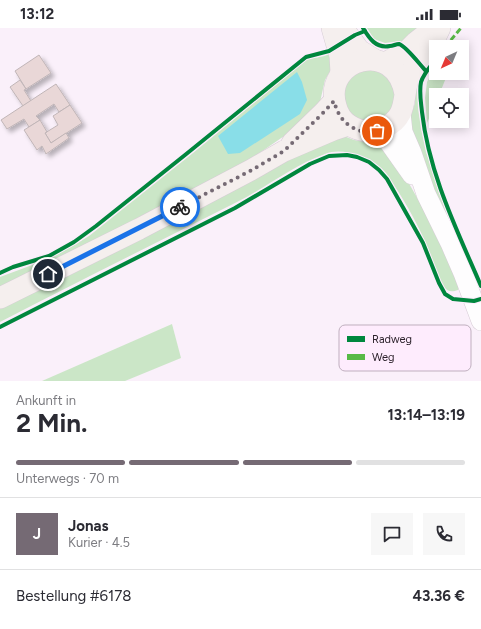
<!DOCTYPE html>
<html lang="de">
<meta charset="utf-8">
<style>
:root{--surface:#fff;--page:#f7f7f7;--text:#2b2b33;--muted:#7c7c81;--line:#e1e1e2;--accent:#756a74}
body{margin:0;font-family:Figtree,sans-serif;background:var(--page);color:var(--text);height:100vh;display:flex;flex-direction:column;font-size:15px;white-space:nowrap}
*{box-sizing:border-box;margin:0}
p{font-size:13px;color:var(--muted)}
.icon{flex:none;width:22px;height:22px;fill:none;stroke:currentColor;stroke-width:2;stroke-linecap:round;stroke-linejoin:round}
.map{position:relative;height:353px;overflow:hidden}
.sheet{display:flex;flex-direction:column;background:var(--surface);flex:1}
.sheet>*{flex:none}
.needle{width:26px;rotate:224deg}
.fabs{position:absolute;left:429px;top:12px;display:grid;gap:8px}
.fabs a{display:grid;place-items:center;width:40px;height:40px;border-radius:0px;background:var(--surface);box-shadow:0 2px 10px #0003;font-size:20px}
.pin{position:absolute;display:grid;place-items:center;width:34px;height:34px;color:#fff;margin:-17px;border:2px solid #fff;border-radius:50%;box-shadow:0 1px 4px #0007}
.courier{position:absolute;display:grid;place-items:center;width:40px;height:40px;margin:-20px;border:3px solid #1a73e8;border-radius:50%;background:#fff;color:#222;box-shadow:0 1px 5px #0007}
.head em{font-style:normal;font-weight:700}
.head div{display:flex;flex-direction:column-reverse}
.head{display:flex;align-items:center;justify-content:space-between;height:68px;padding:0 16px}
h1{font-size:26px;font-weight:700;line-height:30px}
.bar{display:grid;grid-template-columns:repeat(4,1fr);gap:6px 4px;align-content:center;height:48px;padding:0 16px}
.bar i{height:5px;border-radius:3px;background:var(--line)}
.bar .current{background:var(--accent)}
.bar p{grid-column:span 4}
.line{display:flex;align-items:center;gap:10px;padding:0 16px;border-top:1px solid var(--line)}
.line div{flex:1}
.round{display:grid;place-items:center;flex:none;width:42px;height:42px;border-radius:0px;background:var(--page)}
.status{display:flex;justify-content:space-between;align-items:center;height:28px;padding:0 20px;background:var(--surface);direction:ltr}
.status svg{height:11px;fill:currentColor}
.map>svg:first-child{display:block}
</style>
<div class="status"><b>13:12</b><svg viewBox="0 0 49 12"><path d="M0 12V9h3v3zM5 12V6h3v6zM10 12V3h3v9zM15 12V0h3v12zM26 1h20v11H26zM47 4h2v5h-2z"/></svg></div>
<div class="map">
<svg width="481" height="353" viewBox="0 0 481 353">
<defs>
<filter id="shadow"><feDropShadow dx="3.5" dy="3.5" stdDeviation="2" flood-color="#0004"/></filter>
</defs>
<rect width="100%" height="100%" fill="#faf0fa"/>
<g fill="#cbe6c7">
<path d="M367,0H423L408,16L401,13L385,15L374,11Z"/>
<path d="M329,26L333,38L325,52L320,74L306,93L248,133L220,148L0,260V249L51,230L76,216L89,208L193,125L306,32C313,29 322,30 329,26Z"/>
<path d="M436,36V45H448L439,67H436V74L427,95L425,70L427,54Z"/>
<path d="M362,41C385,41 385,46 396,63L392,82L376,94L357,92L343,77L345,55Z"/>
<path d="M421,48L417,59L418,80L421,101L426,124L449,192L456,207L477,254L469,243L417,123L408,96L415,75L414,57Z"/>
<path d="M344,108L354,112L377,116L383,120L398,136L437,205L459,259L458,262C452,264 448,264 444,259C437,251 432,232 428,221C419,198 407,177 394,157C390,151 386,144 381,140C373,132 360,127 349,125C341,123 333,123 325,126C294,137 267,159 237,174C158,214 79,253 0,294V281L232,163L301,124Z"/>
<path d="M172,296L181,330L125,353H42Z"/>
</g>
<path fill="#89dee8" d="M297,44L302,54L307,72L300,86L240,125L228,126L218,108Z"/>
<g fill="#e9d7d7" stroke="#c0b5b7" filter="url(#shadow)">
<path d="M39,27L51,45L26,61L15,43Z"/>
<path d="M20,52L26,61L24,62L31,73L23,78L10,59Z"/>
<path d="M56,56L70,77L59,84L54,76L36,88L40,92L29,99L24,91L7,101L1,92Z"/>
<path d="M70,77L82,95L51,115L45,105L58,97L53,88Z"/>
<path d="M40,92L47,104L45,105L51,115L66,105L69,110L46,126L42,118L37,122L24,102Z"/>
</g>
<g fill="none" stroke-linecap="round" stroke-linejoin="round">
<defs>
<g id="tertiary">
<path d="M401,85L403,104L412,125L426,166L450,215L463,245L481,293"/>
<path d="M377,103L388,113L412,147"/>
</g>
<g id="secondary">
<path d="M332,0L340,28L341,45"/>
<path d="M343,0L359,22L375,32"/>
<path d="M385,35L407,23L416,14L434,0"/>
<path d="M405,66C395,9 322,31 336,78C338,86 343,93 349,97C360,104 373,105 384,100C410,88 401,67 410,46C414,37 422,31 427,24C432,17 436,8 440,0"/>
<path d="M292,115L324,84L334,73"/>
<path d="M0,270L139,201L251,142L284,123L333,102L348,97"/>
</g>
</defs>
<use href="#tertiary" stroke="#d6ccd5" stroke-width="20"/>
<use href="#secondary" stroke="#d6ccd5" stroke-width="22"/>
<use href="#tertiary" stroke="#fefdfe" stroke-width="19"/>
<use href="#secondary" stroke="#f5efee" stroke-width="21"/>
<path stroke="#58b947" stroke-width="3" stroke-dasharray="6 3" stroke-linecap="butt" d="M445,19L461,0"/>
<defs>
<g id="cycleway">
<path d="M363,0C369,10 376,21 390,18C393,18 396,16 399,16C406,18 421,38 426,43"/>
<path d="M436,31C431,38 424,45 421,54C419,64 421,74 422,84C429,146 457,202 481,258"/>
<path d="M0,245L13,239L49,228L74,214L96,198L185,127L306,29L329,23L355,7L365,3"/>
<path d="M0,299L235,180L310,136L329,128L347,127L357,129L369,134L379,142L387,151L423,215L439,255L445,266L453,271L474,273L481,271"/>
</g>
</defs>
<use href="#cycleway" stroke="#feecfd" stroke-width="6"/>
<use href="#cycleway" stroke="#00873e" stroke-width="4"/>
</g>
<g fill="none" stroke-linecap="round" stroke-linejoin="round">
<path stroke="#756a74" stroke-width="4" stroke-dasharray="0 7.2" d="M180,179L252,142L284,123L324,84L334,73C338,88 345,98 361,103C366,104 372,103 377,103"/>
<path stroke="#1a73e8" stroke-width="5" d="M48,246L180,179"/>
</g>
<rect x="339" y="297" width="132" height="46" rx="6" fill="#feecfd" stroke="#bfafbe" stroke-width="1"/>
<rect x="347" y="308" width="18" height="6" fill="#00873e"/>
<rect x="347" y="326" width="18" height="6" fill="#58b947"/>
<g font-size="11" fill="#2d222c">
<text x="372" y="315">Radweg</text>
<text x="372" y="333">Weg</text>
</g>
</svg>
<div class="fabs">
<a><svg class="needle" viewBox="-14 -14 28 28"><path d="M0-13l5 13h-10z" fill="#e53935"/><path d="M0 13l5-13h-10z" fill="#7c7c81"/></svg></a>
<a><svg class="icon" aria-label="locate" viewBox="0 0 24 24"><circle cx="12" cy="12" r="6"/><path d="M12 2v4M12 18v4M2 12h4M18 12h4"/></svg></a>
</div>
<div class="pin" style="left:377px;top:103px;background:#ea580c"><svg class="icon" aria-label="bag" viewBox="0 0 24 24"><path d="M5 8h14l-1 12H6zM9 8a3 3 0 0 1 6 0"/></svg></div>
<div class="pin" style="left:48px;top:246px;background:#1f2937"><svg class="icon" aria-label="home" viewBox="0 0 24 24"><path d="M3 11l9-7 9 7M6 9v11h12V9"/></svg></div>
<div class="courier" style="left:180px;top:179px"><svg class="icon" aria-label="bike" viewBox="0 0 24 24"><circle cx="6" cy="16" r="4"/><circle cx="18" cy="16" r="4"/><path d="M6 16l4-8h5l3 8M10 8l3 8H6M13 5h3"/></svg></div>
</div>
<section class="sheet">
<div class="head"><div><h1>2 Min.</h1><p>Ankunft in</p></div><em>13:14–13:19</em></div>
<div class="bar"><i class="current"></i><i class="current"></i><i class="current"></i><i></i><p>Unterwegs · 70 m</p></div>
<div class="line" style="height:72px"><b class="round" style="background:var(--accent);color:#fff">J</b><div><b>Jonas</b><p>Kurier · 4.5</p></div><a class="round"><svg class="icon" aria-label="chat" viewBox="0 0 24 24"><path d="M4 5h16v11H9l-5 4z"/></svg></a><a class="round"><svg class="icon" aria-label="phone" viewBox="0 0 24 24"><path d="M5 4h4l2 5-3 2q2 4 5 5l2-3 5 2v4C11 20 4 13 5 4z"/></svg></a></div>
<div class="line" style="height:52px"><div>Bestellung #6178</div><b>43.36 €</b></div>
</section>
